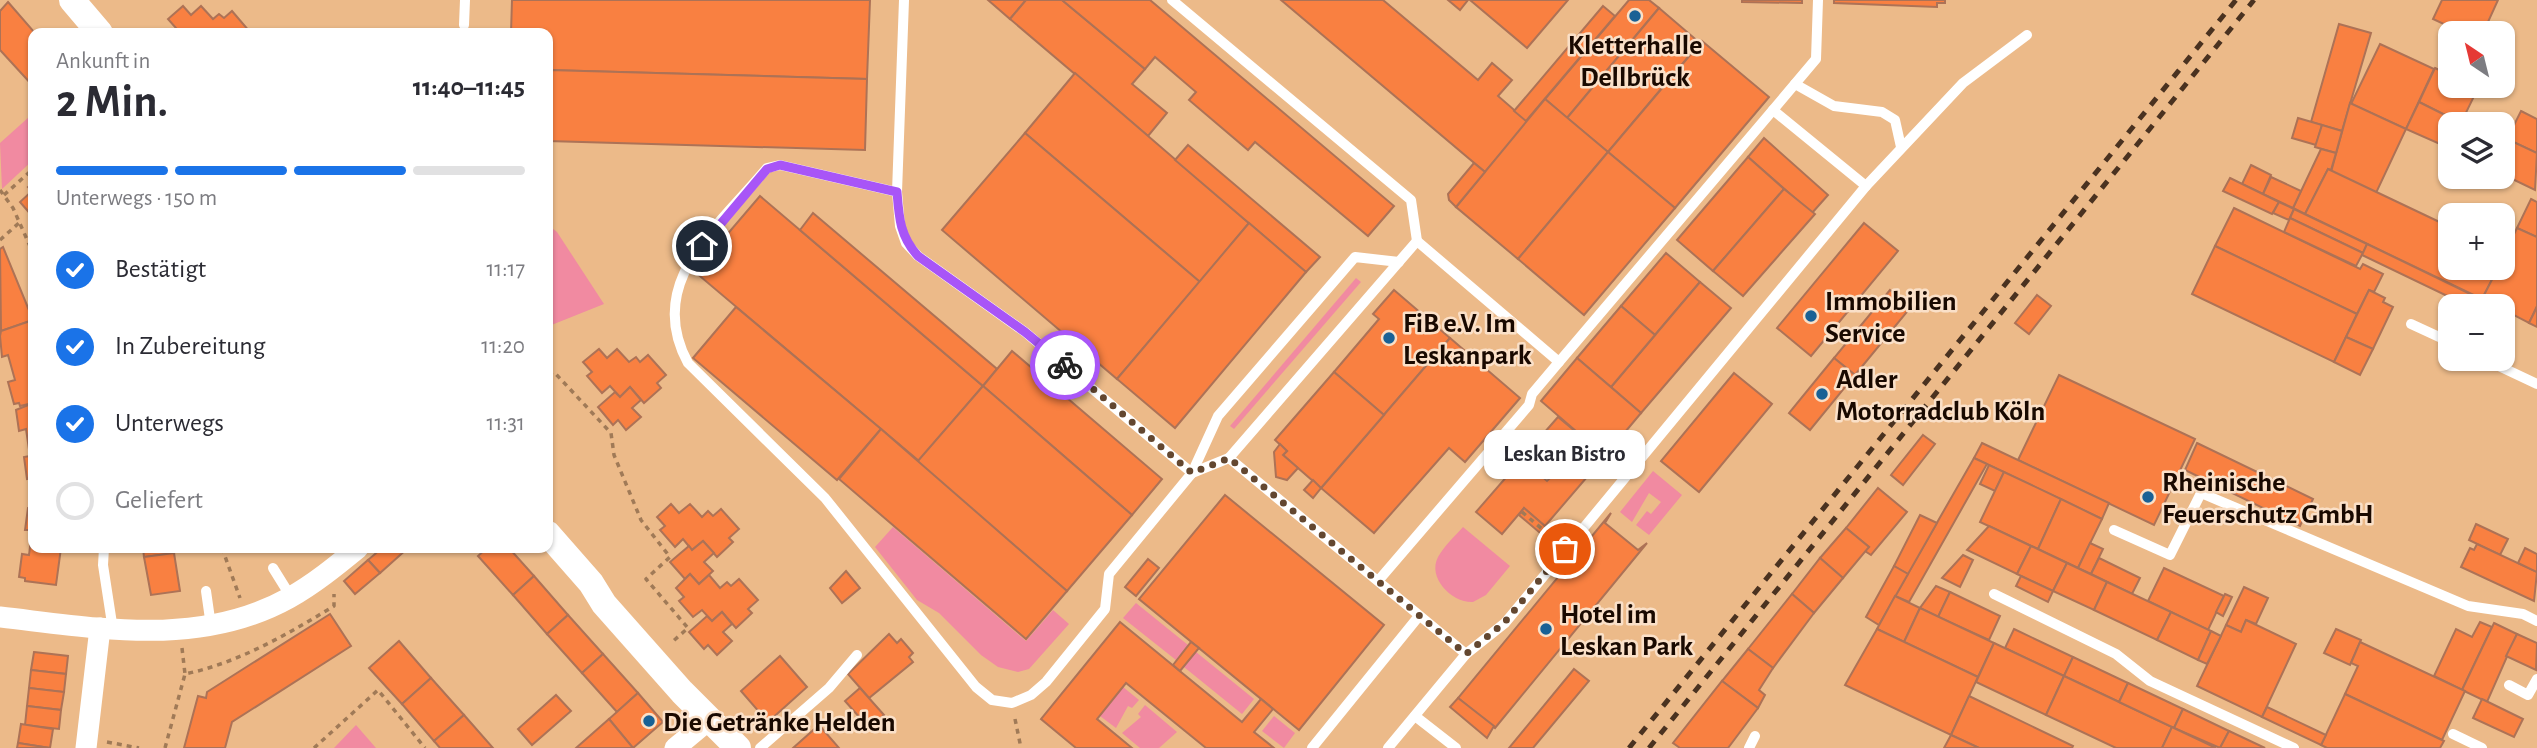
<!DOCTYPE html>
<html lang="de">
<meta charset="utf-8">
<style>
:root{--surface:#fff;--page:#f2f2f3;--text:#2b2b33;--muted:#7c7c81;--line:#e1e1e2;--accent:#1a73e8}
body{margin:0;font-family:"Alegreya Sans",sans-serif;background:var(--page);color:var(--text);height:100vh;display:flex;flex-direction:column;font-size:26px;white-space:nowrap}
*{box-sizing:border-box;margin:0}
p{font-size:23px;color:var(--muted)}
.icon{flex:none;width:38px;height:38px;fill:none;stroke:currentColor;stroke-width:2;stroke-linecap:round;stroke-linejoin:round}
.map{position:relative;flex:1;overflow:hidden}
.details{position:absolute;left:28px;top:28px;width:525px;height:525px;display:flex;flex-direction:column;background:var(--surface);border-radius:14px;box-shadow:0 2px 5px #0004}
.details>*{flex:none}
.needle{width:46px;rotate:325deg}
.fabs{position:absolute;left:2438px;top:21px;display:grid;gap:14px}
.fabs a{display:grid;place-items:center;width:77px;height:77px;border-radius:14px;background:var(--surface);box-shadow:0 2px 5px #0004;font-size:35px}
.pin{position:absolute;display:grid;place-items:center;width:60px;height:60px;color:#fff;margin:-30px;border:4px solid #fff;border-radius:50%;box-shadow:0 2px 7px #0007}
.courier{position:absolute;display:grid;place-items:center;width:70px;height:70px;margin:-35px;border:5px solid #a855f7;border-radius:50%;background:#fff;color:#222;box-shadow:0 2px 9px #0007}
.bubble{position:absolute;height:49px;border-radius:14px;background:var(--surface);box-shadow:0 2px 5px #0004;font-size:23px;font-weight:600;line-height:49px;text-align:center}
.head em{font-style:normal;font-weight:600}
.head div{display:flex;flex-direction:column-reverse}
.head{display:flex;align-items:center;justify-content:space-between;height:119px;padding:0 28px}
h1{font-size:46px;font-weight:600;line-height:52px}
.bar{display:grid;grid-template-columns:repeat(4,1fr);gap:10px 7px;align-content:center;height:84px;padding:0 28px}
.bar i{height:9px;border-radius:5px;background:var(--line)}
.bar .on{background:var(--accent)}
.bar p{grid-column:span 4}
ol{padding:0 28px;list-style:none}
li{display:flex;align-items:center;gap:21px;height:77px}
li p{margin-inline-start:auto}
li .icon{padding:7px;border-radius:50%;background:var(--accent);color:#fff;stroke-width:4}
li:last-child{color:var(--muted)}
li i{width:38px;height:38px;border:4px solid var(--line);border-radius:50%}
.map>svg:first-child{display:block}
</style>
<div class="map">
<svg width="2537" height="748" viewBox="0 0 2537 748">
<rect width="100%" height="100%" fill="#ecba89"/>
<g fill="#f18aa1">
<path d="M29,117L33,123V160L2,189L0,143Z"/>
<path d="M548,225L557,232L604,304L549,326Z"/>
<path d="M1356,278L1361,282L1234,429L1230,426Z"/>
<path d="M1653,471L1682,495L1649,535L1636,525L1647,511L1651,514L1661,502L1649,493L1632,522L1620,512Z"/>
<path d="M893,527L1026,641L1053,610L1069,624L1029,669L1018,672L998,667L981,655L939,613L917,600L875,547Z"/>
<path d="M1463,527L1510,566L1486,595L1473,602C1452,603 1427,578 1438,557C1444,546 1455,536 1463,527Z"/>
<path d="M1136,603L1188,645L1176,660L1123,618Z"/>
<path d="M1196,652L1254,699L1242,714L1184,667Z"/>
<path d="M1123,687L1139,700L1132,708L1128,706L1116,728L1100,716Z"/>
<path d="M1145,705L1177,732L1159,748H1140L1122,733L1141,717L1138,714Z"/>
<path d="M1274,716L1295,733L1284,748L1262,731Z"/>
<path d="M356,725L376,748H334Z"/>
</g>
<g fill="#f98041" stroke="#ad7256" stroke-width="2">
<path d="M512,0H870L867,79L548,70V33H511Z"/>
<path d="M988,0H1026L1010,19Z"/>
<path d="M1062,0L1145,69L1132,84L1167,113L1148,136L1010,19L1026,0Z"/>
<path d="M1062,0H1150L1394,206L1368,236L1255,142L1248,150L1189,100L1196,92L1155,57L1145,69Z"/>
<path d="M1281,0H1383L1478,80L1492,63L1512,80L1498,96L1528,122L1485,172Z"/>
<path d="M1448,0H1468L1460,10Z"/>
<path d="M1470,0H1568L1527,48Z"/>
<path d="M1629,0H1649L1659,8L1567,118L1545,99Z"/>
<path d="M1742,0H1802V3L1742,2Z"/>
<path d="M1834,0H1945V3H1937V7L1834,3Z"/>
<path d="M2442,0H2498L2483,33H2463L2433,19Z"/>
<path d="M8,2L35,33L33,86L0,50V11Z"/>
<path d="M183,6L191,15L201,6L213,19L219,14L224,18L232,11L250,32L172,33L176,28L168,19Z"/>
<path d="M1603,6L1615,16L1526,121L1514,111Z"/>
<path d="M1659,8L1700,43L1608,152L1567,118Z"/>
<path d="M2339,24L2371,33L2342,131L2311,122Z"/>
<path d="M1702,41L1769,97L1675,208L1608,152Z"/>
<path d="M2380,44L2434,69L2406,129L2351,104Z"/>
<path d="M2435,68L2450,75V86L2478,88L2461,123L2419,102Z"/>
<path d="M548,70L867,79L865,150L548,141Z"/>
<path d="M1075,73L1249,223L1200,282L1025,133Z"/>
<path d="M1545,99L1608,152L1518,259L1456,207Z"/>
<path d="M2419,102L2461,123L2450,124L2449,148L2406,129Z"/>
<path d="M2350,103L2406,129L2376,193L2331,172Z"/>
<path d="M2521,111L2537,119V153L2507,139Z"/>
<path d="M2298,118L2322,125L2316,145L2292,138Z"/>
<path d="M2322,125L2342,131L2336,153L2315,147Z"/>
<path d="M1025,133L1200,282L1117,379L942,230Z"/>
<path d="M1764,138L1828,195L1812,213L1748,157Z"/>
<path d="M2507,139L2537,153L2535,190L2502,174V148Z"/>
<path d="M1188,145L1320,257L1306,272L1175,160Z"/>
<path d="M2321,149L2336,153L2331,170L2328,169L2305,214L2293,208Z"/>
<path d="M1608,152L1675,208L1584,315L1518,259Z"/>
<path d="M1748,157L1784,189L1713,271L1677,240Z"/>
<path d="M1474,163L1485,172L1456,207L1449,200L1448,194Z"/>
<path d="M2251,165L2271,175L2263,194L2242,184Z"/>
<path d="M2328,169L2450,227V268H2498L2482,299L2305,214Z"/>
<path d="M2271,177L2301,191L2293,208L2263,194Z"/>
<path d="M2230,178L2279,202L2272,214L2223,191Z"/>
<path d="M33,183V217L20,202L32,191L28,187Z"/>
<path d="M1784,189L1815,214L1743,296L1713,271Z"/>
<path d="M760,196L983,386L919,461L695,272Z"/>
<path d="M2531,199L2537,202V237L2517,228Z"/>
<path d="M2279,202L2294,209L2289,220L2273,213Z"/>
<path d="M2234,208L2360,269L2363,264L2383,274L2374,292L2369,290L2357,314L2215,246Z"/>
<path d="M2294,209L2367,244L2363,253L2290,218Z"/>
<path d="M813,213L997,369L983,386L800,230Z"/>
<path d="M2290,218L2363,253L2356,266L2284,232Z"/>
<path d="M1249,223L1306,272L1175,428L1117,379Z"/>
<path d="M1864,223L1898,251L1811,356L1777,328Z"/>
<path d="M2517,228L2537,237V306L2529,323L2502,309V306L2482,299L2498,268H2502V259Z"/>
<path d="M2367,244L2491,304L2490,306H2468L2362,255Z"/>
<path d="M2215,246L2357,314L2334,362L2192,294Z"/>
<path d="M3,247L33,320L1,331L0,249Z"/>
<path d="M1666,253L1700,282L1655,335L1621,306Z"/>
<path d="M1700,282L1731,308L1641,413L1611,387Z"/>
<path d="M1394,290L1450,338L1384,415L1334,372L1379,319L1373,314Z"/>
<path d="M1890,290L1911,307L1855,375L1834,358Z"/>
<path d="M2369,290L2385,298L2383,302L2393,307L2373,349L2346,337Z"/>
<path d="M2037,295L2051,306L2029,334L2015,323Z"/>
<path d="M1621,306L1655,335L1611,387L1577,358Z"/>
<path d="M736,307L881,429L837,480L693,358Z"/>
<path d="M2537,307V327L2529,323Z"/>
<path d="M33,320V403L20,406L19,403L14,404L8,382L15,380L8,355L2,357L0,336L1,331Z"/>
<path d="M2346,337L2373,349L2360,375L2334,362Z"/>
<path d="M1450,338L1520,398L1465,462L1449,448L1374,533L1321,488Z"/>
<path d="M599,349L607,358L617,349L629,362L636,357L640,362L648,355L666,375L657,383L661,388L644,403L630,387L620,397L610,386L602,393L587,376L592,372L583,362Z"/>
<path d="M1012,351L1162,479L1132,515L983,386Z"/>
<path d="M1577,358L1641,413L1605,456L1541,401Z"/>
<path d="M1834,358L1855,375L1810,430L1789,413Z"/>
<path d="M1334,372L1384,415L1321,488L1283,455L1287,451L1275,440Z"/>
<path d="M1734,373L1772,404L1699,492L1661,461Z"/>
<path d="M2059,375L2195,439L2154,525L2018,460Z"/>
<path d="M983,386L1132,515L1067,591L917,462Z"/>
<path d="M630,387L641,400L632,408L641,417L626,430L618,420L613,425L598,407L615,392L620,397Z"/>
<path d="M33,403V478L27,479L24,457L30,456L26,429L19,431L16,410Z"/>
<path d="M1558,417L1605,456L1545,526L1524,508L1502,534L1476,512L1522,459L1547,481L1552,476L1556,471L1530,449Z"/>
<path d="M881,429L1067,591L1026,639L839,479Z"/>
<path d="M1923,435L1935,444L1903,485L1891,475Z"/>
<path d="M1982,443L2109,503L2102,519L1974,458Z"/>
<path d="M2197,443L2313,499L2300,526L2185,470Z"/>
<path d="M1280,444L1287,451L1283,455L1298,468L1287,480L1276,477L1274,452Z"/>
<path d="M1974,458L1987,464L1909,602L1895,596Z"/>
<path d="M1989,465L2004,472L1995,491L1980,484Z"/>
<path d="M2004,472L2061,499L2038,549L1980,522Z"/>
<path d="M1313,480L1321,488L1313,498L1304,490Z"/>
<path d="M1878,488L1907,512L1871,555L1865,551L1869,547L1846,528Z"/>
<path d="M1225,495L1384,625L1299,730L1139,599Z"/>
<path d="M2061,499L2102,519L2078,568L2038,549Z"/>
<path d="M671,504L679,513L690,504L702,517L708,511L713,516L721,509L739,529L729,538L733,542L717,557L703,541L692,550L683,539L675,547L660,530L665,526L657,517Z"/>
<path d="M33,506V548H61L56,585L25,581V578L19,577L22,554L29,555L32,530H25L28,508Z"/>
<path d="M1524,508L1577,554L1572,560L1519,515Z"/>
<path d="M1611,513L1605,523L1638,550L1647,543L1495,728L1458,698Z"/>
<path d="M1920,515L1937,523L1908,574L1894,566Z"/>
<path d="M2476,524L2508,539L2500,555L2469,540Z"/>
<path d="M1989,526L2031,546L2017,574L1967,550Z"/>
<path d="M1846,528L1869,547L1843,578L1820,558Z"/>
<path d="M703,541L714,553L704,562L713,571L699,584L690,574L685,579L670,562L689,546L692,550Z"/>
<path d="M2090,543L2103,549L2091,574L2078,568Z"/>
<path d="M2477,544L2537,572L2534,601L2461,567L2470,548L2474,550Z"/>
<path d="M2031,546L2067,563L2053,591L2017,574Z"/>
<path d="M143,548H173L174,553L144,557Z"/>
<path d="M382,548H408L380,573L368,560Z"/>
<path d="M487,548H509L534,576L513,595L478,556Z"/>
<path d="M2525,548L2537,554V572L2518,563Z"/>
<path d="M174,553L180,591L151,595L144,557Z"/>
<path d="M1963,555L1973,560L1960,587L1942,578Z"/>
<path d="M1820,558L1843,578L1814,613L1792,594Z"/>
<path d="M2099,558L2140,578L2132,594L2091,574Z"/>
<path d="M1148,559L1159,568L1136,596L1125,587Z"/>
<path d="M368,560L380,573L355,594L344,581Z"/>
<path d="M2067,563L2107,582L2094,610L2053,591Z"/>
<path d="M1894,566L1908,574L1879,625L1866,617Z"/>
<path d="M2164,568L2224,596L2208,630L2148,601Z"/>
<path d="M846,571L860,588L842,603L830,588Z"/>
<path d="M690,574L699,584L709,575L720,588L727,582L731,586L739,579L758,600L748,609L752,613L736,628L722,612L712,621L702,610L693,617L679,601L684,597L676,588Z"/>
<path d="M534,576L568,615L547,634L513,595Z"/>
<path d="M2021,576L2053,591L2048,602L2016,586Z"/>
<path d="M2107,582L2171,612L2157,640L2094,610Z"/>
<path d="M1936,586L1950,592L1938,617L1920,608Z"/>
<path d="M2244,587L2268,598L2256,624L2246,620L2241,632L2226,625Z"/>
<path d="M1950,592L2000,616L1989,640L1938,617Z"/>
<path d="M1792,594L1814,613L1773,668L1748,649Z"/>
<path d="M2225,594L2232,597L2223,616L2216,612Z"/>
<path d="M1895,596L1920,608L1904,642L1877,629Z"/>
<path d="M1920,608L1994,643L1978,677L1904,642Z"/>
<path d="M722,612L732,624L723,632L732,641L717,655L708,645L704,649L689,632L707,616L712,621Z"/>
<path d="M2171,612L2211,631L2198,660L2157,640Z"/>
<path d="M330,614L351,646L232,722L225,748H184L198,696L206,698L207,692Z"/>
<path d="M568,615L603,654L582,673L547,634Z"/>
<path d="M2246,620L2296,644L2262,717L2197,686L2226,625L2241,632Z"/>
<path d="M1120,622L1242,722L1261,699L1273,709L1254,732L1274,748H1206L1126,683L1097,719L1132,748H1076L1041,719Z"/>
<path d="M2480,622L2492,627L2462,690L2434,676L2456,629L2472,637Z"/>
<path d="M2494,623L2517,634L2487,702L2462,690Z"/>
<path d="M1877,629L1978,677L1951,735L1845,685Z"/>
<path d="M2014,629L2073,657L2064,676L2005,648Z"/>
<path d="M2336,629L2361,640L2350,665L2324,653Z"/>
<path d="M2211,631L2221,636L2207,664L2198,660Z"/>
<path d="M889,634L897,643L901,639L913,653L909,657L913,662L869,698L848,674Z"/>
<path d="M2517,634L2537,643L2536,670L2506,656Z"/>
<path d="M399,641L431,678L402,704L369,668Z"/>
<path d="M1191,642L1199,648L1180,671L1173,665Z"/>
<path d="M2360,642L2465,691L2442,740L2345,694L2358,666L2351,663Z"/>
<path d="M1994,643L2064,676L2046,715L1976,682Z"/>
<path d="M1748,649L1773,668L1759,690L1765,695L1758,708L1722,681Z"/>
<path d="M34,652L68,656L66,674L31,670Z"/>
<path d="M603,654L638,693L617,712L582,673Z"/>
<path d="M780,656L807,687L768,722L741,691Z"/>
<path d="M2073,657L2128,683L2119,702L2064,676Z"/>
<path d="M1574,669L1589,681L1533,748H1509Z"/>
<path d="M31,670L66,674L64,692L29,688Z"/>
<path d="M2064,676L2172,727L2162,748H2116L2046,715Z"/>
<path d="M431,678L464,715L434,741L402,704Z"/>
<path d="M1722,681L1758,708L1728,748H1680L1673,743Z"/>
<path d="M2128,683L2183,709L2174,728L2119,702Z"/>
<path d="M29,688L64,692L61,710L27,706Z"/>
<path d="M860,688L884,715L869,728L845,701Z"/>
<path d="M638,693L663,722L633,748L609,719Z"/>
<path d="M2345,694L2444,741L2440,748H2327L2321,745Z"/>
<path d="M556,695L571,711L532,745L518,729Z"/>
<path d="M1969,696L2073,746L2072,748H1979L1951,735Z"/>
<path d="M1458,698L1494,726L1487,738L1450,707Z"/>
<path d="M2482,699L2523,719L2514,737L2473,718Z"/>
<path d="M27,706L61,710L59,729L25,725Z"/>
<path d="M2267,707L2326,735L2321,745L2262,717Z"/>
<path d="M2183,709L2229,731L2220,748L2174,728Z"/>
<path d="M464,715L493,748H440L434,741Z"/>
<path d="M609,719L633,748H576Z"/>
<path d="M21,724L53,729L50,748L18,743Z"/>
<path d="M819,725L839,748H793Z"/>
<path d="M2172,727L2174,728L2216,748H2162Z"/>
<path d="M2229,731L2265,748H2220Z"/>
<path d="M1951,735L1979,748H1944Z"/>
<path d="M18,743L50,748H17Z"/>
</g>
<g fill="none" stroke-linecap="round" stroke-linejoin="round">
<g stroke="#a07a57" stroke-width="3.5" stroke-dasharray="5 5" stroke-linecap="butt">
<path d="M0,190L13,208L33,253"/>
<path d="M4,195L33,169"/>
<path d="M0,240L20,222"/>
<path d="M548,374L554,372L611,433L614,455L641,520L670,557L646,579L688,628L671,643"/>
<path d="M1516,445L1552,476"/>
<path d="M1522,512L1555,540"/>
<path d="M222,548L240,598"/>
<path d="M182,648L185,674"/>
<path d="M1015,719L1021,748"/>
<path d="M107,742L139,748"/>
<path d="M165,748L185,674C238,663 288,634 334,606V594"/>
<path d="M314,748L378,690L425,748"/>
</g>
<g stroke="#fff" stroke-width="10">
<path d="M904,0L897,192L900,226L906,243L918,256L1025,332L1192,473"/>
<path d="M1172,0L1411,200L1417,241"/>
<path d="M1818,0L1816,59L1773,110L1866,186"/>
<path d="M464,25L465,0"/>
<path d="M1795,84L1834,106L1882,112L1895,120L1901,147"/>
<path d="M897,192L780,165L767,168C718,227 644,282 688,363L825,498L976,687L992,700L1012,703L1031,695L1046,682L1105,609L1109,574L1192,473L1218,416L1355,257L1399,262"/>
<path d="M2411,324L2450,342"/>
<path d="M2484,359L2537,384"/>
<path d="M1559,362L1773,110"/>
<path d="M1192,473L1229,458"/>
<path d="M2114,530L2170,555L2201,493L2468,606L2523,614L2537,621"/>
<path d="M104,548L103,565L113,630"/>
<path d="M273,568L291,597"/>
<path d="M1378,581L1529,405L1532,394L1559,362L1417,241L1229,458C1308,523 1387,589 1466,654"/>
<path d="M206,591L211,626"/>
<path d="M1994,594L2116,654L2150,681L2294,748"/>
<path d="M2509,685L2528,695L2537,679"/>
<path d="M1415,716L1456,748"/>
<path d="M2453,734L2482,748"/>
<path d="M760,748L829,688L857,655"/>
<path d="M1312,748L1419,616"/>
<path d="M1388,748L1466,654L1505,623L1866,186L1963,83L2027,35"/>
<path d="M1749,748L1755,736"/>
</g>
<g stroke="#fff" stroke-width="21">
<path d="M0,617C97,628 199,648 289,598C314,584 336,566 358,548"/>
<path d="M86,748L100,628"/>
<path d="M675,748L710,719"/>
</g>
<g stroke="#fff" stroke-width="26">
<path d="M72,0L100,33"/>
<path d="M548,534L591,583L604,604L682,692L738,748"/>
</g>
<g stroke="#4a3220" stroke-width="5" stroke-dasharray="9 9" stroke-linecap="butt">
<path d="M1629,748L2236,0"/>
<path d="M1649,748L2254,0"/>
</g>
</g>
<g fill="none" stroke-linecap="round" stroke-linejoin="round">
<path stroke="#634730" stroke-width="7" stroke-dasharray="0 12.6" d="M1065,365L1192,473L1229,458L1466,654L1504,623L1565,549"/>
<path stroke="#a855f7" stroke-width="9" d="M702,246L767,169L780,165L897,192C899,218 900,236 918,256L1025,332L1065,365"/>
</g>
<g fill="#1a6195" stroke="#fae0c8" stroke-width="2.5">
<circle cx="1635" cy="16" r="7"/>
<circle cx="1811" cy="316" r="7"/>
<circle cx="1389" cy="338" r="7"/>
<circle cx="1822" cy="394" r="7"/>
<circle cx="2148" cy="497" r="7"/>
<circle cx="1546" cy="629" r="7"/>
<circle cx="649" cy="721" r="7"/>
</g>
<g text-anchor="middle" stroke-width="5" stroke-linejoin="round" paint-order="stroke">
<g font-size="28" font-weight="bold" fill="#190900" stroke="#fae0c8" text-anchor="start">
<text x="1635" y="54" text-anchor="middle">Kletterhalle<tspan x="1635" dy="32">Dellbrück</tspan></text>
<text x="1825" y="310">Immobilien<tspan x="1825" dy="32">Service</tspan></text>
<text x="1403" y="332">FiB e.V. Im<tspan x="1403" dy="32">Leskanpark</tspan></text>
<text x="1836" y="388">Adler<tspan x="1836" dy="32">Motorradclub Köln</tspan></text>
<text x="2162" y="491">Rheinische<tspan x="2162" dy="32">Feuerschutz GmbH</tspan></text>
<text x="1560" y="623">Hotel im<tspan x="1560" dy="32">Leskan Park</tspan></text>
<text x="663" y="731">Die Getränke Helden</text>
</g>
</g>
</svg>
<div class="fabs">
<a><svg class="needle" viewBox="-14 -14 28 28"><path d="M0-13l5 13h-10z" fill="#e53935"/><path d="M0 13l5-13h-10z" fill="#7c7c81"/></svg></a>
<a><svg class="icon" aria-label="layers" viewBox="0 0 24 24"><path d="M12 4l9 5-9 5-9-5zM3 14l9 5 9-5"/></svg></a>
<a>+</a>
<a>−</a>
</div>
<div class="pin" style="left:1565px;top:549px;background:#ea580c"><svg class="icon" aria-label="bag" viewBox="0 0 24 24"><path d="M5 8h14l-1 12H6zM9 8a3 3 0 0 1 6 0"/></svg></div>
<div class="pin" style="left:702px;top:246px;background:#1f2937"><svg class="icon" aria-label="home" viewBox="0 0 24 24"><path d="M3 11l9-7 9 7M6 9v11h12V9"/></svg></div>
<div class="courier" style="left:1065px;top:365px"><svg class="icon" aria-label="bike" viewBox="0 0 24 24"><circle cx="6" cy="16" r="4"/><circle cx="18" cy="16" r="4"/><path d="M6 16l4-8h5l3 8M10 8l3 8H6M13 5h3"/></svg></div>
<div class="bubble" style="left:1484px;top:430px;width:161px">Leskan Bistro</div>
<section class="details">
<div class="head"><div><h1>2 Min.</h1><p>Ankunft in</p></div><em>11:40–11:45</em></div>
<div class="bar"><i class="on"></i><i class="on"></i><i class="on"></i><i></i><p>Unterwegs · 150 m</p></div>
<ol>
<li><svg class="icon" aria-label="check" viewBox="0 0 24 24"><path d="M5 12l5 5 9-10"/></svg>Bestätigt<p>11:17</p></li>
<li><svg class="icon" aria-label="check" viewBox="0 0 24 24"><path d="M5 12l5 5 9-10"/></svg>In Zubereitung<p>11:20</p></li>
<li><svg class="icon" aria-label="check" viewBox="0 0 24 24"><path d="M5 12l5 5 9-10"/></svg>Unterwegs<p>11:31</p></li>
<li><i></i>Geliefert</li>
</ol>
</section>
</div>
